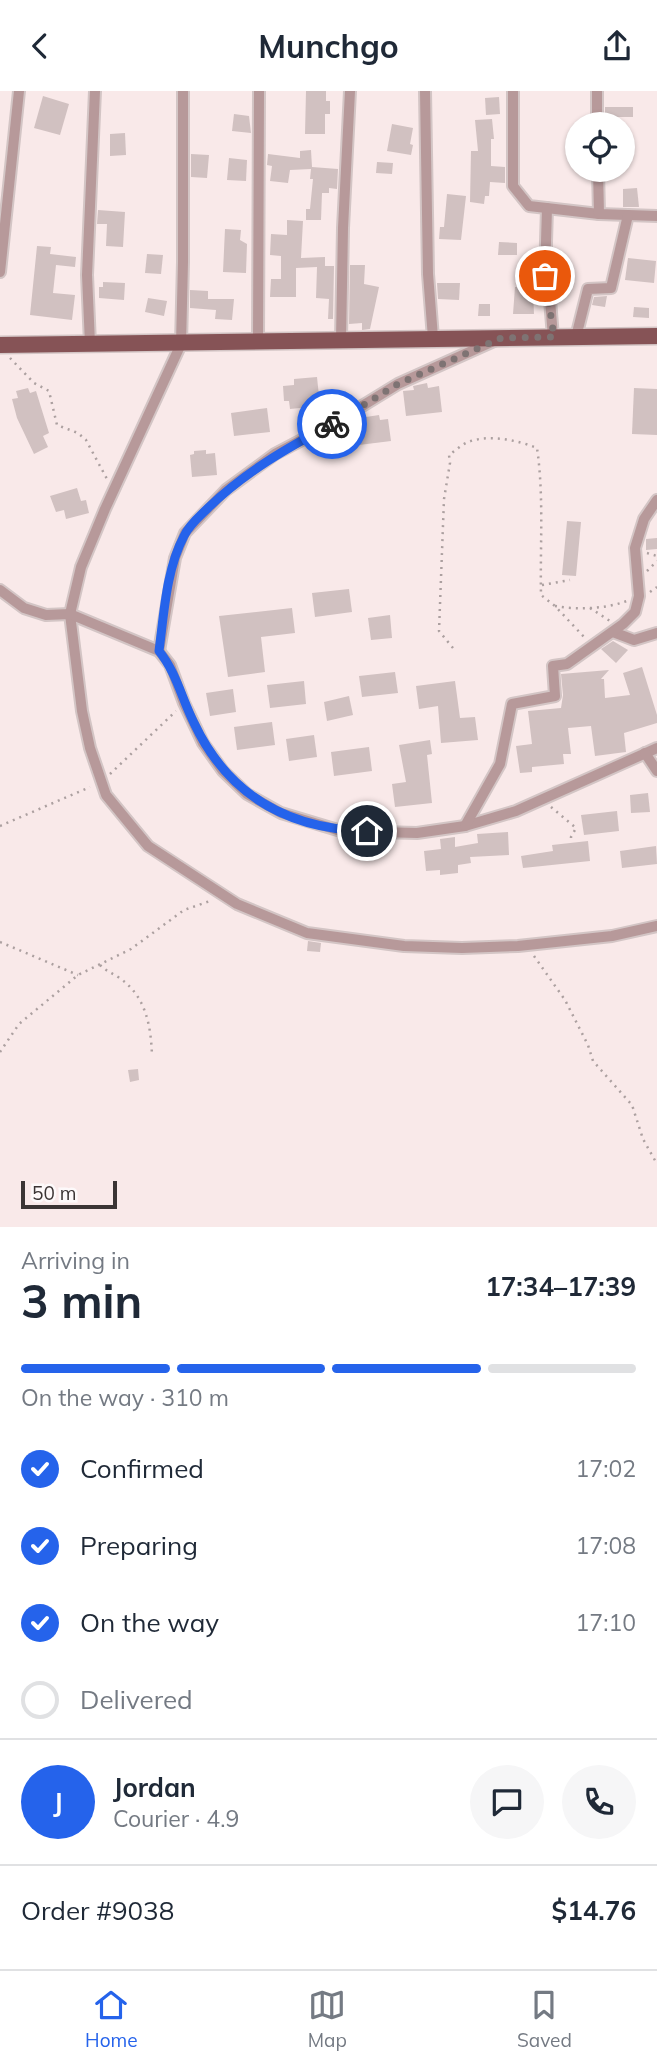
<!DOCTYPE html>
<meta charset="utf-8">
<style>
:root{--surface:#fff;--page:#f6f6f7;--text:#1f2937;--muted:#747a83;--line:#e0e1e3;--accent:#2563eb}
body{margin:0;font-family:Mulish,sans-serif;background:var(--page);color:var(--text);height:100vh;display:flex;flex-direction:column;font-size:26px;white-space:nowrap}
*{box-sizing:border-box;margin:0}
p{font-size:23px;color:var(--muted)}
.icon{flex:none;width:38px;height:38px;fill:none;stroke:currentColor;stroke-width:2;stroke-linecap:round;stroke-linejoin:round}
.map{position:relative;height:1136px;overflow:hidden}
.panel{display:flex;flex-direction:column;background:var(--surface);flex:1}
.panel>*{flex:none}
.controls{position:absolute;left:565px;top:21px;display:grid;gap:14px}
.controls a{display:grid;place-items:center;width:70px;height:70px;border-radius:50%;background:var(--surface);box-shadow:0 2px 5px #0004;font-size:35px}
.scale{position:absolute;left:21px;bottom:18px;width:96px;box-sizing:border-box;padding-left:7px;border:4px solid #3b3434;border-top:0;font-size:19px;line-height:24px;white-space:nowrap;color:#3b3434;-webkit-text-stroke:5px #fdf9fa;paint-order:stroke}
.pin{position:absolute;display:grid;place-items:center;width:60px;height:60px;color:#fff;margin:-30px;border:4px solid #fff;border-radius:50%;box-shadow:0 2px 7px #0007}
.courier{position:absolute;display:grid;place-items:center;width:70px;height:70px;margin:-35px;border:5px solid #2563eb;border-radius:50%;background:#fff;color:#222;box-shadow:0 2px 9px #0007}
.overview em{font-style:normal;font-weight:700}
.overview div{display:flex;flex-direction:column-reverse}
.overview{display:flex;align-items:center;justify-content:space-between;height:119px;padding:0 21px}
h1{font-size:46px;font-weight:700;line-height:52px}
.bar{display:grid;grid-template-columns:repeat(4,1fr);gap:10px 7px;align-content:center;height:84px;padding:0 21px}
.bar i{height:9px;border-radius:5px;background:var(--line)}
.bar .on{background:var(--accent)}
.bar p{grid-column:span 4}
.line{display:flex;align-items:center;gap:18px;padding:0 21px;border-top:2px solid var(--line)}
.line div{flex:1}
.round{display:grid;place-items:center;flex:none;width:74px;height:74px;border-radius:37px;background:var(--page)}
ol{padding:0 21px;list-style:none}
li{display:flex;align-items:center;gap:21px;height:77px}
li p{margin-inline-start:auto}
li .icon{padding:7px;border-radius:50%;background:var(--accent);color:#fff;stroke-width:4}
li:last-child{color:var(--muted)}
li i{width:38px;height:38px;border:4px solid var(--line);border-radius:50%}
header{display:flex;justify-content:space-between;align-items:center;height:91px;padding:0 21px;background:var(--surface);font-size:32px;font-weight:700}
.menu{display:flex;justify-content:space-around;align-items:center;height:98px;border-top:2px solid var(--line);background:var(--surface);font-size:19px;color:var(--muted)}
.menu a{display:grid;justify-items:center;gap:4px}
.menu .on{color:var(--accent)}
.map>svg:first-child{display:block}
</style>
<header><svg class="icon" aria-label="back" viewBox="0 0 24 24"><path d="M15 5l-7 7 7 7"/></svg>Munchgo<svg class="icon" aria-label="share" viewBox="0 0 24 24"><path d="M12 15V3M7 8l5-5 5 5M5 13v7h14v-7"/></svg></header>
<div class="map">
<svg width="657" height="1136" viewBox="0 0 657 1136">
<rect width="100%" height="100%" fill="#f9e9e9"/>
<g fill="#d1c1c1">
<path d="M306,0H326V10H330V23H325V43H305Z"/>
<path d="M43,5L69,13L60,44L34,37Z"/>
<path d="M499,6L500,23L486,24L485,7Z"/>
<rect x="605" y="16" width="28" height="10"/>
<path d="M234,23L249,25L251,42L232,40Z"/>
<path d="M492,28L494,48H491V75L505,76V92L490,91L489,105H485L484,113L470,111L471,60H478L475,29Z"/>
<path d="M392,33L413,37L410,53L413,54L411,64L387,60Z"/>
<path d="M125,42L126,64L110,65V43Z"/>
<path d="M311,59L312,76L338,78L337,98L329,97V102H322L321,129H306V118H310L313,88H310L311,78L290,79L288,92L270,90L272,75L267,74L268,63L300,67V60Z"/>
<path d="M191,63L209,64L207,87L191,86Z"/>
<path d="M229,67L247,69L246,90L227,89Z"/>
<path d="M377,71L393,72L392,83L376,82Z"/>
<path d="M637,97L639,116H623V98Z"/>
<path d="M447,103L466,105L461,149L439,148L440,136H444Z"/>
<path d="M98,119L125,121L123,156L106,155L107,133H97Z"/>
<path d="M287,129L303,130L301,167L325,166V175H334L333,228H328L329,208L316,207L317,176L296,177V206H270L271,188H281V165L270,164L271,143L287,144Z"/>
<path d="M225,138L241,139L240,149L247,153L246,182L223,181Z"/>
<path d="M499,151L517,152V164H498Z"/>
<path d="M37,155L51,156L50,163L76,166L75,176L56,174L53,202L75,204L72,229L30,224Z"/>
<path d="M147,163L163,164L161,183L145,182Z"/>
<path d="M628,167L656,170L654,192L625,189Z"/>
<path d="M350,174H365L364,193L379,196L370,238L362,239V232L349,233Z"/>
<path d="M527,190L538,191L537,203L533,202L534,223H513L515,196H526Z"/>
<path d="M103,191L125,192L124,209L99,207V196H103Z"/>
<path d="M437,192H460L459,209L438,208Z"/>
<path d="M190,199L208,200V208H234L232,229L215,228L216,219L190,217Z"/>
<path d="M607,205L605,216L592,214L594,206Z"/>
<path d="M148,207L167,210L164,225L145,221Z"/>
<path d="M479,213H490V225H478Z"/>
<path d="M634,216L649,217V227L633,226Z"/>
<path d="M317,286L320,315L290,318L289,310H284L283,295L294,294V288Z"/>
<path d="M427,292L428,297L439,295L442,321L406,325L403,300L414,299L413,295Z"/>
<path d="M28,297L30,302L36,300L49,342L43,345L48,356L34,363L17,327L12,308L18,307L16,300Z"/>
<path d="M634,297L657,298V344L632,343Z"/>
<path d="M267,317L270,341L234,345L231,322Z"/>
<path d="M379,324L380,329L388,328L391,350L359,354L356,332L366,331V326Z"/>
<path d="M206,359V363L215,362L217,384L192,386L190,364L194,363V360Z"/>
<path d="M77,397L81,410L86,409L89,422L66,428L64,419L56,421L50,405Z"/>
<path d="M567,430L581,431L576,485L562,484Z"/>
<path d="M657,447V458L646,459V448Z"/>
<path d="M349,498L352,521L315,526L312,502Z"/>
<path d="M292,517L295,542L261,546L265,581L228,586L219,525Z"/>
<path d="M390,524L392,547L371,549L368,527Z"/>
<path d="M613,550L628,559L616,572L601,558Z"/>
<path d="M642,576L657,624V632L624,642L626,661L595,665L591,635L568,637L571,663H563L564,673L532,676V681L520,682L516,655L532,653L528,620L561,617L563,604L561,583L609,579L601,588H604L605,607L630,604L623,582Z"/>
<path d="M395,581L398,602L362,606L359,585Z"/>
<path d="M304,590L306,613L270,617L267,594Z"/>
<path d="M455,590L460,627L475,626L478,649L441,652L438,615L419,618L416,595Z"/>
<path d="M233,598L236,621L210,625L206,602Z"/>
<path d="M349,605L353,624L327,630L324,611Z"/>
<path d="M272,631L275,654L237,659L234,636Z"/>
<path d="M314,644L317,666L289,670L286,648Z"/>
<path d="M430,649L432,663L427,664L432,712L395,716L392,693L406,691L399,654Z"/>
<path d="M369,656L372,680L334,685L331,661Z"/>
<path d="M648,702L650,721L631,722L630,704Z"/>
<path d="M617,720L619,740L584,744L581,724Z"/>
<path d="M508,741L509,764L470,766L471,772L458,774V782L440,784V779L426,780L424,760L441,758L440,748L455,746V756L478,752L477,743Z"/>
<path d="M588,750L590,770L523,777L521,765L553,760L552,754Z"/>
<path d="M656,755L657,773L622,777L620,760Z"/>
<path d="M308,850L321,852L320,861L307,860Z"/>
<path d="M138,978L139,989L130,991L128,979Z"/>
</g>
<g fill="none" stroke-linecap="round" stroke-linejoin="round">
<defs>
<g id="minor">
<path d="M183,0V171L181,253L105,418L81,476L70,523L82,620L90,657L106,704L148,755L237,813L307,842L404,855L462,857L518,855L612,845L657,835"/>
<path d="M425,0L428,183L433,247"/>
<path d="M513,0V95L529,115L599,123"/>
<path d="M597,0V33"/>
<path d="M598,79L599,123L657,125"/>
<path d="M547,117L545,185L550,209L553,246"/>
<path d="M0,181L19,0"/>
<path d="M576,246L588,198L611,197L628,124"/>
<path d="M341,249L343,137L350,0"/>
<path d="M258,251L259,0"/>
<path d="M90,253L87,184L95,0"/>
<path d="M0,499L24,517L46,524L70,523L159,560L170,574L184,612L203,652L223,680L247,703L281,722L341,740L417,742L465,735L516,720L657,657"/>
<path d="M613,541L634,549L657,542"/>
<path d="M159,560L175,467L185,442L226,399L275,363L336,331L398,293L496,249"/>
<path d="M645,662L657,680"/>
<path d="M465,735L500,673L512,613L555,605L553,575L567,573L623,533L635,521L639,505L635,457L644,428L657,409"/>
</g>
<path id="primary" d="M0,254L657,245"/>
</defs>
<use href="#minor" stroke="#d3c5c5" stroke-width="14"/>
<use href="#primary" stroke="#d3c5c5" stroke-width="19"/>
<g stroke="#aca0a0" stroke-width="2.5" stroke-dasharray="2 5" stroke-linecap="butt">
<path d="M10,267L34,292L49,300L57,334L78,342L86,349L107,388"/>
<path d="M647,462L657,465"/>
<path d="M647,480L657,470"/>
<path d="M542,494L570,489"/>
<path d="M650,501L657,496"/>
<path d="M555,515C578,519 605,518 627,510"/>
<path d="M590,517L610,530"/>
<path d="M453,557L439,540L444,408L450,372L449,364C455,360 461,354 468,351C489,343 517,349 537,357C544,405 540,455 541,504L555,515L585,547"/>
<path d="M110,683L176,620"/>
<path d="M551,716L576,737L571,746V750"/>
<path d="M0,735L90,696"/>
<path d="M0,851L78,884"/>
<path d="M534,865L565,909L588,954L593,970L632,1014L643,1048L657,1073"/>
<path d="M100,874C106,880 112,882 118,886C146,904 151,935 152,965"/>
<path d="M0,961L19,933L78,884L131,858L184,819L210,810"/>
</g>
<use href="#minor" stroke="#b7999a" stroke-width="10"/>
<use href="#primary" stroke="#865356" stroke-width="16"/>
</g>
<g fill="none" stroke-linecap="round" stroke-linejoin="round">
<path stroke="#7e7373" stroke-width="7" stroke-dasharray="0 12.6" d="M332,333L398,293L501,247L554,246L545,185"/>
<path stroke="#2563eb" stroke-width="9" d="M332,333C287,357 245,381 208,417C200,425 189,434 184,445C166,479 164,523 159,560C176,581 182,608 194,632C228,704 288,738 367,740"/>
</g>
</svg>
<div class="controls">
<a><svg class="icon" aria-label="locate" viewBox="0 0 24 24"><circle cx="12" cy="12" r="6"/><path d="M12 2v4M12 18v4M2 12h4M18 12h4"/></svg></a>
</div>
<div class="scale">50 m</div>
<div class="pin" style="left:545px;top:185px;background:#ea580c"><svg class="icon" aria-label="bag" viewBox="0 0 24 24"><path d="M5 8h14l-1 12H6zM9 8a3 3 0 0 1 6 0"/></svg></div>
<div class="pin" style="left:367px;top:740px;background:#1f2937"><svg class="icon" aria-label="home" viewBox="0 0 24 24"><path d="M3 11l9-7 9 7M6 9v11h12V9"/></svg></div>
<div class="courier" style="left:332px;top:333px"><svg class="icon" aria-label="bike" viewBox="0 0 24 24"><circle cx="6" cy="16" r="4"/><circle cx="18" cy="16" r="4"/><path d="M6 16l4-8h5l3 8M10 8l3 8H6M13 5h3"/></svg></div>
</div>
<section class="panel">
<div class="overview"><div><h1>3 min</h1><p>Arriving in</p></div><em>17:34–17:39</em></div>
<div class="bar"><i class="on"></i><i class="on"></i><i class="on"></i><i></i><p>On the way · 310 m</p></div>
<ol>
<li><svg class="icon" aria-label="check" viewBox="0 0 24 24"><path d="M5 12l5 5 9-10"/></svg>Confirmed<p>17:02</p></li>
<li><svg class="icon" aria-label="check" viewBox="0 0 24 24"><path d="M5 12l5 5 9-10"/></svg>Preparing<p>17:08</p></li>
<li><svg class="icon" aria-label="check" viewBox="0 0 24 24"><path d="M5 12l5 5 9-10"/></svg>On the way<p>17:10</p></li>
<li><i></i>Delivered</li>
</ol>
<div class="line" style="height:126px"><b class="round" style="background:var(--accent);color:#fff">J</b><div><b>Jordan</b><p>Courier · 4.9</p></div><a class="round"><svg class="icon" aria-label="chat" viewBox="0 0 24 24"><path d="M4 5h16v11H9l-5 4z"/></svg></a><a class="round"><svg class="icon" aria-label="phone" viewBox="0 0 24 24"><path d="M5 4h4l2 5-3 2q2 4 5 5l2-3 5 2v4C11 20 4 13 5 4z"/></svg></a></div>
<div class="line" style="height:91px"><div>Order #9038</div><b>$14.76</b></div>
</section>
<nav class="menu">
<a class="on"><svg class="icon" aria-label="home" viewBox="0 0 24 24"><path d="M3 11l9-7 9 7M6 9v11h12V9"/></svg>Home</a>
<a><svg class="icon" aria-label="map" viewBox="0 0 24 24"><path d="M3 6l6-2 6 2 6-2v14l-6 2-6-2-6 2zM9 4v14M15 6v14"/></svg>Map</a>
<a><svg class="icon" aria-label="saved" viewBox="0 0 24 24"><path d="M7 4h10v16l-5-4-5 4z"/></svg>Saved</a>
</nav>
